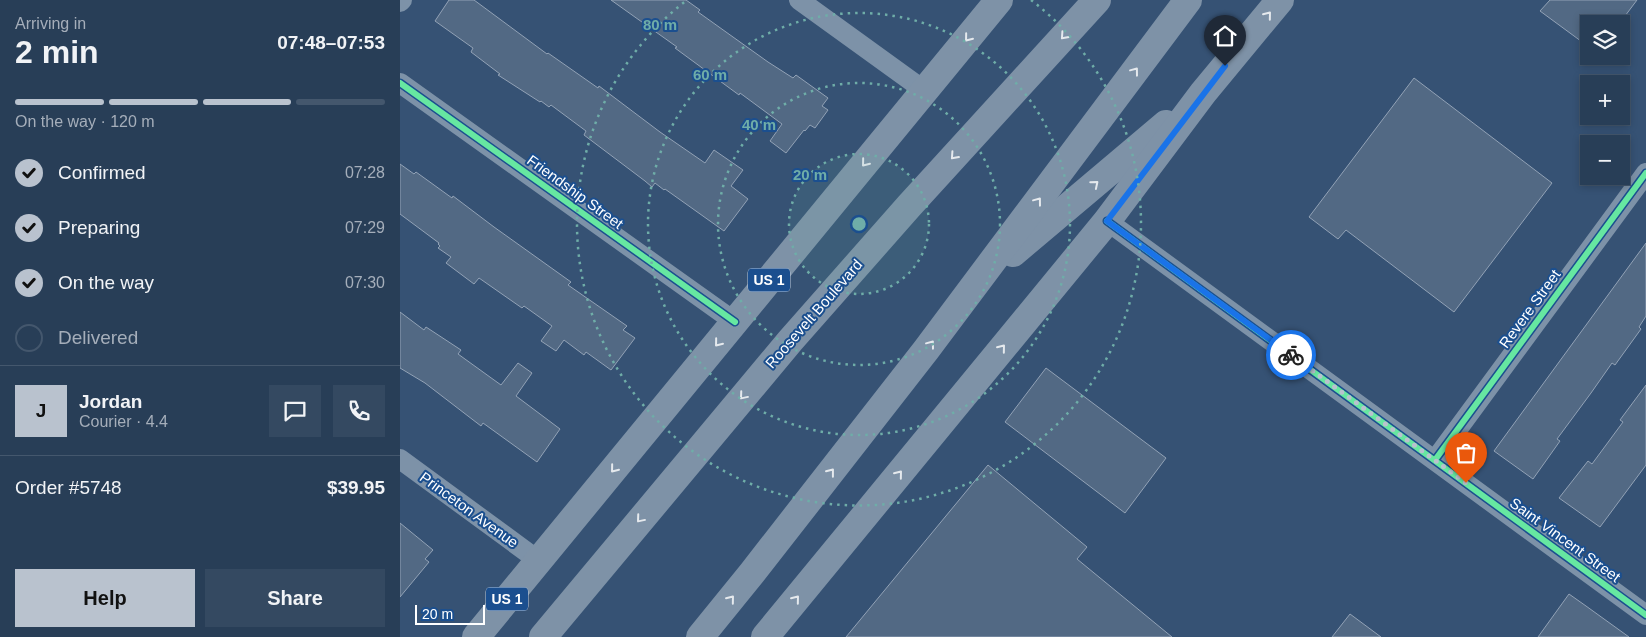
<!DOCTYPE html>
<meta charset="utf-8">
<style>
:root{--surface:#283e57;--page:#344961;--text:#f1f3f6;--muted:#a5aeba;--line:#44576d;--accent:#b9c2ce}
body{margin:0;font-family:Helvetica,sans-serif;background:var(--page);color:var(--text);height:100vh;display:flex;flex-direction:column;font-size:19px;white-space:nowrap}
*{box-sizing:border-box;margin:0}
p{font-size:16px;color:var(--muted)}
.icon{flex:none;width:28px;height:28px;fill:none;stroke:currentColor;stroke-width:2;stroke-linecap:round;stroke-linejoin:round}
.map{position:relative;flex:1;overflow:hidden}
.drawer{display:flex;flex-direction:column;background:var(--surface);width:400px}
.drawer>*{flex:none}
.fabs{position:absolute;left:1180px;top:15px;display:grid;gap:10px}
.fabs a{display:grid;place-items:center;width:50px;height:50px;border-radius:0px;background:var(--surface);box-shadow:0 2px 8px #0003,0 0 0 1px var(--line);font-size:25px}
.scale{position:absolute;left:15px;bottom:12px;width:70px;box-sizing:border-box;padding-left:5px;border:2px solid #fff;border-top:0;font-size:14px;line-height:18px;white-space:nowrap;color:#fff;-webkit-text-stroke:4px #1b4f8f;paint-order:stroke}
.pin{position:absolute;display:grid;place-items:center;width:42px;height:42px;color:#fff;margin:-51px -21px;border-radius:50% 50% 50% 0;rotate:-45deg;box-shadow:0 0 5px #0007}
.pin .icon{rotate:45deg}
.courier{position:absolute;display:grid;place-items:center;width:50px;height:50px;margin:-25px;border:4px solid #1a73e8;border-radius:50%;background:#fff;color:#222;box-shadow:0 1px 6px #0007}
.head em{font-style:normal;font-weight:800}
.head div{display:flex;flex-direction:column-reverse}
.head{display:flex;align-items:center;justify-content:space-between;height:85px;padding:0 15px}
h1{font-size:32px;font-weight:800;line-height:38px}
.bar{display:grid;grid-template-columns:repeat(4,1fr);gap:8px 5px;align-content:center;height:60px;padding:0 15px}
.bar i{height:6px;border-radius:4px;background:var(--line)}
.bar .selected{background:var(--accent)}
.bar p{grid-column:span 4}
.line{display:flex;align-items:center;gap:12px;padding:0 15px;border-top:1px solid var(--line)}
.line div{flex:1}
.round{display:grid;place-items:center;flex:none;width:52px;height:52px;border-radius:0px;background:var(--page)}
ol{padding:0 15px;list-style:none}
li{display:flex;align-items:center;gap:15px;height:55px}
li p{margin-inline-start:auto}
li .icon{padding:5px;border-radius:50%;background:var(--accent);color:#111;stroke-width:4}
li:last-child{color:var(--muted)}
li i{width:28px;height:28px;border:2px solid var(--line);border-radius:50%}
.button{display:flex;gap:10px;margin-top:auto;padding:10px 15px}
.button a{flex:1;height:58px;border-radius:0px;background:var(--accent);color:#111;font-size:20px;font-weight:800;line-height:58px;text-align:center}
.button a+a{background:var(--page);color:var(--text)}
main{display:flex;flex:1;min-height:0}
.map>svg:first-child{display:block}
</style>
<main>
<section class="drawer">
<div class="head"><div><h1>2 min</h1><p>Arriving in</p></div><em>07:48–07:53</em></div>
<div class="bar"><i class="selected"></i><i class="selected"></i><i class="selected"></i><i></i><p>On the way · 120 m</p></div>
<ol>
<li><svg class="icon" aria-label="check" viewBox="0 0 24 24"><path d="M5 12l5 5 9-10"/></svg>Confirmed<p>07:28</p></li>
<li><svg class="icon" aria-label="check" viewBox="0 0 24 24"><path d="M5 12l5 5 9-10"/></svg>Preparing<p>07:29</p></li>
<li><svg class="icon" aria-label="check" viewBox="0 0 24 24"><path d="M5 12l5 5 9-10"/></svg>On the way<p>07:30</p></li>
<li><i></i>Delivered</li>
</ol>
<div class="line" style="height:90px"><b class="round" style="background:var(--accent);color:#111">J</b><div><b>Jordan</b><p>Courier · 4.4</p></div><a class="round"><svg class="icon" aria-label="chat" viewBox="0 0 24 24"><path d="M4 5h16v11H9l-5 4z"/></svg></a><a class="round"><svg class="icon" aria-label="phone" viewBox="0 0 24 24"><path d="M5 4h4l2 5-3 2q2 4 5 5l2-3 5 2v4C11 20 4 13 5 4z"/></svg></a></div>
<div class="line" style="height:65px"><div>Order #5748</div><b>$39.95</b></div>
<div class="button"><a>Help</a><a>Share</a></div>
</section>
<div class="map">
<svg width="1246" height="637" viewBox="0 0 1246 637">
<rect width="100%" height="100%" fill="#365274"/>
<g fill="#526984" stroke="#92a2b6">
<path d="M49,0H74L147,54L148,53L198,88L199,86L260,132L305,163L314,150L343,170L331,186L348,199L324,231L265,189L264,190L255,183L252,187L245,181L184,135L186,131L151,105L149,107L141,101L140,102L98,75L100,74L71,52L73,48L35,21Z"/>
<path d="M211,0H286L300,10L298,12L368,62L393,78L396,75L428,98L422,106L428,110L415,128L410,125L405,131L404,130L386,153L370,141L382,124L340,93L339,95L324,84L275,48L277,47Z"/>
<path d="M1150,0H1237L1219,24H1189V47L1140,11Z"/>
<path d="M1014,78L1152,183L1054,312L946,230L938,239L909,217Z"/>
<path d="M0,164L14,174L16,172L52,198L53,196L94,227L171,282L168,285L227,326L223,330L235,338L211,370L186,352L184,355L164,340L156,351L141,341L152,326L124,306L122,308L79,278L74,284L46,263L51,257L38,248L40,246L38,244L39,243L0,214Z"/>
<path d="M1246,243V316L1239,327L1241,329L1215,365L1212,363L1191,393L1157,439L1160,441L1133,479L1094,451Z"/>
<path d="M0,312L24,330L26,327L61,350L58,354L101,385L118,363L132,373L116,396L160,429L137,462L83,423L81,426L25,383L0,368Z"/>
<path d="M646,368L766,458L725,513L605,422Z"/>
<path d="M1246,385V465L1200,527L1159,498L1188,461L1192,464L1223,422L1220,420Z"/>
<path d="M588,465L687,547L677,559L772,637H446Z"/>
<path d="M0,523L33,550L25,559L29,562L0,597Z"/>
<path d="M1169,594L1186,606L1229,637H1138Z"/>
<path d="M950,614L981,637H932Z"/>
</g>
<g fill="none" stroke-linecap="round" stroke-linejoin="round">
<g stroke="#7d92a8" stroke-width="20">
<path d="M399,0L525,91"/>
<path d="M0,2L2,0"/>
<path d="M0,83L335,322"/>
<path d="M707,221L1246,615"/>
<path d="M0,459L139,561"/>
<path d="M1035,460L1246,173"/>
</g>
<g stroke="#7e92a7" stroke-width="28">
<path d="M613,253L766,124"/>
<path d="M76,637L599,0"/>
<path d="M143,637L390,341L509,206L697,0"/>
<path d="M300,637L352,573L526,350L788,0"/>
<path d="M365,637L707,221L803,93L880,0"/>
</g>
<defs>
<g id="cycleway">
<path d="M0,83L335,322"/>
<path d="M707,221L1246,615"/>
<path d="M1035,460L1246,173"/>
</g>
</defs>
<use href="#cycleway" stroke="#1b4f8f" stroke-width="9"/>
<use href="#cycleway" stroke="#66e7a1" stroke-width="6"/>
</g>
<defs><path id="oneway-chevron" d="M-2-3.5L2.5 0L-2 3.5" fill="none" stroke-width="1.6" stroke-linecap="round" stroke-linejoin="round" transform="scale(1.25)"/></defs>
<g stroke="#e5e9ed">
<use href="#oneway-chevron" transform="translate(868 15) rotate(-51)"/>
<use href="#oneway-chevron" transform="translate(664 36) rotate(132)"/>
<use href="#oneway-chevron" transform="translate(568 38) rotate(129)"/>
<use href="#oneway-chevron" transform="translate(735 71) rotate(-53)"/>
<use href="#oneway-chevron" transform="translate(554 156) rotate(132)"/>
<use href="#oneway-chevron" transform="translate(465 163) rotate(129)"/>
<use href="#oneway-chevron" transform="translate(695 184) rotate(-40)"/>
<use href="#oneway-chevron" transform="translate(638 201) rotate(-53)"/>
<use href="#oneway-chevron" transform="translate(318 343) rotate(129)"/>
<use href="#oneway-chevron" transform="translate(531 344) rotate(-53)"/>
<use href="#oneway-chevron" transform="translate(602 348) rotate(-51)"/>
<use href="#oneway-chevron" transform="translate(343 396) rotate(130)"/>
<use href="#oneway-chevron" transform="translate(214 469) rotate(129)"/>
<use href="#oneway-chevron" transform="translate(431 472) rotate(-52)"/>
<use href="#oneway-chevron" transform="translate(499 474) rotate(-51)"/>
<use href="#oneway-chevron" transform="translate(240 519) rotate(130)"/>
<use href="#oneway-chevron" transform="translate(331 599) rotate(-51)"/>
<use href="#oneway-chevron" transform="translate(396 599) rotate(-51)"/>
</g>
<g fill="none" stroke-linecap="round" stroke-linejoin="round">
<path stroke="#b9c2ce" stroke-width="5" stroke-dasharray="0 9" d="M891,355L1066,483"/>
<path stroke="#1a73e8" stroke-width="6" d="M825,66L707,221L891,355"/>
</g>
<circle cx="459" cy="224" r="70" fill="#6fada8" fill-opacity=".12"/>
<g fill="none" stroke="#6fada8" stroke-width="2.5" stroke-dasharray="2.5 5">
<circle cx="459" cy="224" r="70"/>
<circle cx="459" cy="224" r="141"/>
<circle cx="459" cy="224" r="211"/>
<path d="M631 0A282 282 0 1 1 287 0"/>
</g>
<g text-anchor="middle" stroke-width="4" stroke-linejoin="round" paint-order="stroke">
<g fill="#1b4f8f" stroke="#bbcadd" stroke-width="1">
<rect x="348" y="268.5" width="42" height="23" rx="4"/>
<rect x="86" y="587.5" width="42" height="23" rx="4"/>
</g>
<g font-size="14" font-weight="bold" fill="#fff">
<text x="369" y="285">US 1</text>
<text x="107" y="604">US 1</text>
</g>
<g font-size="15" fill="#fff" stroke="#1b4f8f">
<text transform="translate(175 192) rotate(36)" y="5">Friendship Street</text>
<text transform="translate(1130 309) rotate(-54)" y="5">Revere Street</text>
<text transform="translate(414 314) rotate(-49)" y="5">Roosevelt Boulevard</text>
<text transform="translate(69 510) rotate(36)" y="5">Princeton Avenue</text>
<text transform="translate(1165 540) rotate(36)" y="5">Saint Vincent Street</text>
</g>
</g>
<circle cx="459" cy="224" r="8" fill="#6fada8" stroke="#1b4f8f" stroke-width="2.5"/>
<g font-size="15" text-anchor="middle" font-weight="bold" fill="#6fada8" stroke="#1b4f8f" stroke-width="4" stroke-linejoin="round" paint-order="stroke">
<text x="260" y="30">80 m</text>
<text x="310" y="80">60 m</text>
<text x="359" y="130">40 m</text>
<text x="410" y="180">20 m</text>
</g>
</svg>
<div class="fabs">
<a><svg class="icon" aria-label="layers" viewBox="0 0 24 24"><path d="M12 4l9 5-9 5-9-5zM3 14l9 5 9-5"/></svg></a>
<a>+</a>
<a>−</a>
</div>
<div class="scale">20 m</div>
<div class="pin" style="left:1066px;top:483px;background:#ea580c"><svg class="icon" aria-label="bag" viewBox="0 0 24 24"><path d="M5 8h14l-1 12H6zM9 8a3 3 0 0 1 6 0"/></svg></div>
<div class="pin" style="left:825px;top:66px;background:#1f2937"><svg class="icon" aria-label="home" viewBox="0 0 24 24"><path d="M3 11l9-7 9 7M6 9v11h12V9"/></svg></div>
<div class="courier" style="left:891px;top:355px"><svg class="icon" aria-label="bike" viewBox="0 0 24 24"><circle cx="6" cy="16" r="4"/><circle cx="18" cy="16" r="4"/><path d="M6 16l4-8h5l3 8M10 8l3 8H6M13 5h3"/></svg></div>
</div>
</main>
